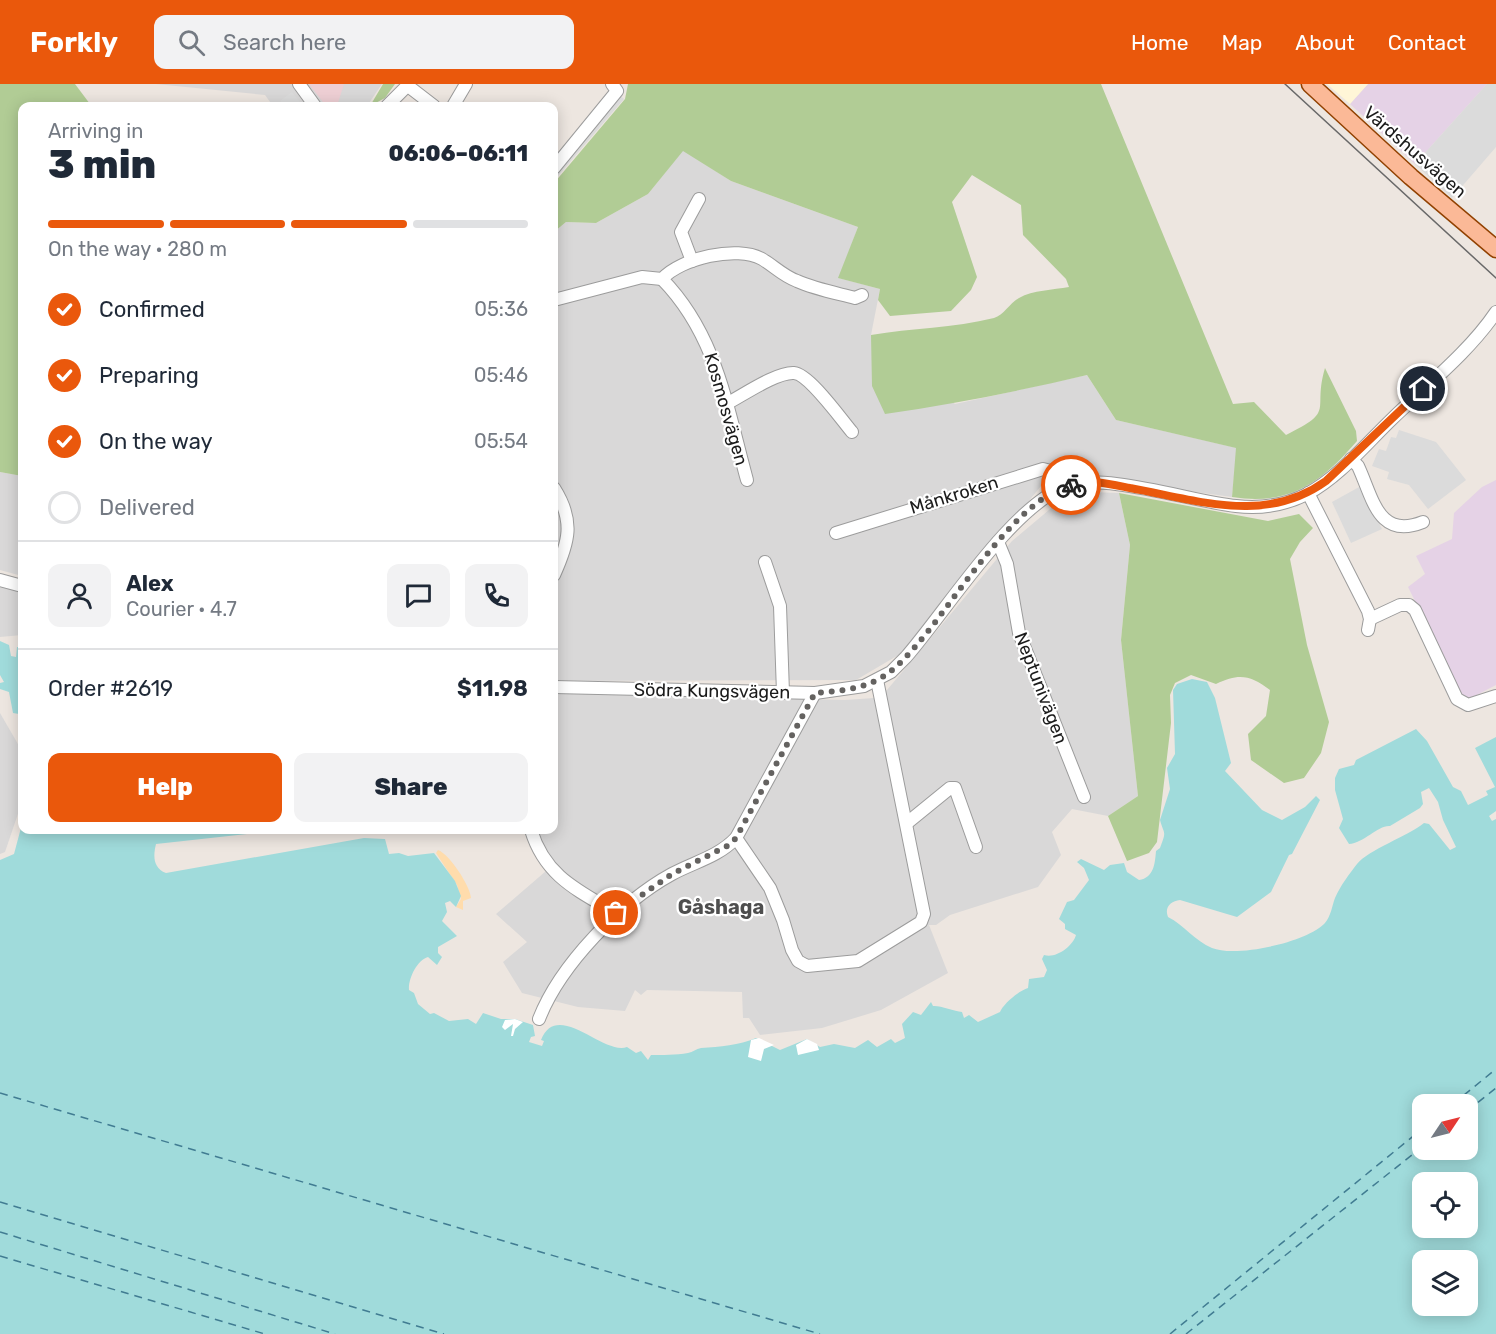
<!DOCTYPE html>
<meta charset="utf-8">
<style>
:root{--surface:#fff;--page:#f2f2f3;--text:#1f2937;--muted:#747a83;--line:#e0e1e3;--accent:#ea580c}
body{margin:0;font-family:Rubik,sans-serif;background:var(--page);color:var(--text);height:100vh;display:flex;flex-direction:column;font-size:22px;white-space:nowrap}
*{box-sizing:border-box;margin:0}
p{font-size:20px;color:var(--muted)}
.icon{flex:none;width:33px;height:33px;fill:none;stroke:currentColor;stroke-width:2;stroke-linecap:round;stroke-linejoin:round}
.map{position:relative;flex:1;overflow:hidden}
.drawer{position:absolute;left:18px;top:18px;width:540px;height:732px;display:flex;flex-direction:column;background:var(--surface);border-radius:12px;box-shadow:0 3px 15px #0003}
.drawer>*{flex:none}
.needle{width:39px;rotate:55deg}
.controls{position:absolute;left:1412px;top:1010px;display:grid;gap:12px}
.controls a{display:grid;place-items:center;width:66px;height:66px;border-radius:12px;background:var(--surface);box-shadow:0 3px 15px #0003;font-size:30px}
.pin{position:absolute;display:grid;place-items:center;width:51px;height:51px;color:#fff;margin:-26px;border:3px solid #fff;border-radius:50%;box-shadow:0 2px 6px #0007}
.courier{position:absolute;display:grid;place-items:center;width:60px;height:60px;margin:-30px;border:4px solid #ea580c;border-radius:50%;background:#fff;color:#222;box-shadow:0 2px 8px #0007}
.summary em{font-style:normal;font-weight:800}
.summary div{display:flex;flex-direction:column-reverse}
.summary{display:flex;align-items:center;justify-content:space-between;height:102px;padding:0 30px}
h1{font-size:39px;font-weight:800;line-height:45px}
.bar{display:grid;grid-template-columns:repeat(4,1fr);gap:9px 6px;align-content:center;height:72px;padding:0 30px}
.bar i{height:8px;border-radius:4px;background:var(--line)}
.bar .current{background:var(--accent)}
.bar p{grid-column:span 4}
.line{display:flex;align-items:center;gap:15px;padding:0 30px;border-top:2px solid var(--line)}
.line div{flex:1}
.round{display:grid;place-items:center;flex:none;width:63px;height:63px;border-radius:12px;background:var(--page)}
ol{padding:0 30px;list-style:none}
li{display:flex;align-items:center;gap:18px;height:66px}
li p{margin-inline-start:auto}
li .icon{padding:6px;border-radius:50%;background:var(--accent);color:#fff;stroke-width:4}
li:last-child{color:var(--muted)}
li i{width:33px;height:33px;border:3px solid var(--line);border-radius:50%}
.primary-button{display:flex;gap:12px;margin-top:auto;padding:12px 30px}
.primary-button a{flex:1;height:69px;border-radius:12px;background:var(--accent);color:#fff;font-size:24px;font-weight:800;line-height:69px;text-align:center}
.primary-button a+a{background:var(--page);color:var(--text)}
header{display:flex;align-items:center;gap:36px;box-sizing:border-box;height:84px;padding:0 30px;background:var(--accent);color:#fff}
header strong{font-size:28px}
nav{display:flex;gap:33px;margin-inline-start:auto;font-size:21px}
.search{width:420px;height:54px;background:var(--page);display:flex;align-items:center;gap:15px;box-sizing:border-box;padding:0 21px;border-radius:12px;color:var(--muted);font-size:22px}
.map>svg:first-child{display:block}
</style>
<header>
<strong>Forkly</strong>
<div class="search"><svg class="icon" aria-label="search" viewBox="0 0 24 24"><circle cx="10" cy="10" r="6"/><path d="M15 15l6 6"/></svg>Search here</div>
<nav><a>Home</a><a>Map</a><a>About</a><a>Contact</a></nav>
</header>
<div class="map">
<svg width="1496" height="1250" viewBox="0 0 1496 1250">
<rect width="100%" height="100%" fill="#ede6e0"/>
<g fill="#d9d8d8">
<path d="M156,0H382L367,22H273L265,11Z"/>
<path d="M683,66L731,97L858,143L839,194L880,205L871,251L955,320L1087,291L1116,336L1237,364L1232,413L1058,389L1050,391L907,566L856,596L554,597V148L566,138L596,139L648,110Z"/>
<path d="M0,388L22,392V492L0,486Z"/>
<path d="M1090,408L1119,409L1130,461L1121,556L1138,712L1108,732L1072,725L1052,748L1061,771L1038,803L950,831L936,841H929L948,889L881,926L822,944L760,951L749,934H743L742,908L647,906L641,911L635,906L625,927L578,923L522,909L503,878L527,858L496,830L553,781L536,746H554V609L845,616L874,614L887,606L1012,457L1062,415Z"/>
<path d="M0,502L22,509V551L0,553Z"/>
<path d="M0,629L22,667V718L5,768L0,770Z"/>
</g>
<path fill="#eecfd4" d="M309,0H344L337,22H326Z"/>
<g fill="#e5d2e6">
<path d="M1368,0H1487L1415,80L1350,20Z"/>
<path d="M1496,396V601L1465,617L1408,503L1425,490L1416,472L1452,455L1454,429L1482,403Z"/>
</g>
<path fill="#fff6d7" d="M1327,0H1368L1350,20Z"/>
<g fill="#b1cc95">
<path d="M0,0H75L90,20L89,22H22V392L0,388Z"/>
<path d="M383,0H395L385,14L370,22Z"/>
<path d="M628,0H1101L1233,320L1254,318L1286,351C1337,326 1312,328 1325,284L1356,347L1357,357C1321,399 1289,422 1232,413L1236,364L1116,336L1087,291C1020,307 953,320 885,330L872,302L871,251C911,244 954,244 994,234C1004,231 1010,219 1019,214C1033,206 1053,206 1069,203L1066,195L1023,151L1021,121L972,91L952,118L977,193L971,206L951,227L890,232L878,216L880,205L838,194L858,143L731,97L683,67L648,110L596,139L566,138L554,148V99L625,15Z"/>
<path d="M1119,409L1268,437L1299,430L1313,444L1300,458L1290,475L1307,561L1329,638L1321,669L1304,694L1284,699L1251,676L1248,650L1266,632L1270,606C1250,591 1239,589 1216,600L1191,591L1175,599L1170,611L1171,639L1157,758L1149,769L1127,777L1108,732L1138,712L1121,556L1130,461Z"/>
</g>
<path fill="#ffdcac" d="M438,766C449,770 470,801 471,814L463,817V826L456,823L461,815L457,801L436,769Z"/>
<g fill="#dbdbdb">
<path d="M1487,0H1496V63L1452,114L1415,80Z"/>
<path d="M292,8L303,22H284L280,17Z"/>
<path d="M618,10L624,15L558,92L554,88Z"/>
<path d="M1399,346L1436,358L1466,396L1428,425L1409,401L1387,395L1389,388L1372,382L1379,365L1386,367L1391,353L1396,354Z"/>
<path d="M1361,402L1382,445L1351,459L1332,418Z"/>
</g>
<g fill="#a0dbdb" fill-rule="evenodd">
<path d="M0,557L9,561L11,572L16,573L17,563H22V640L19,630L13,629L9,608L0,605V599L4,598L0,591Z"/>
<path d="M1192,595L1207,598L1215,614L1231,679L1225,687L1262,726L1282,736L1305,723L1316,712L1320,716L1292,770L1289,771L1271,808L1237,833L1180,816C1171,817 1164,823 1168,833C1184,841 1195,857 1212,864C1236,874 1308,858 1325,839C1331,832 1332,822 1335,814C1340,802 1350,789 1357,780C1368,766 1408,752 1424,739L1429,740L1450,766L1456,763L1443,736L1438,718L1429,704L1421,708L1423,720L1420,724L1390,742C1378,741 1364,759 1349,760L1339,744L1343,735L1335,706V694L1339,685L1354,681L1356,676L1416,645L1427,657L1453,703L1461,707L1468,721L1488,711L1486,707L1495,703L1475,664L1496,653V727L1489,732L1492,737L1496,735V1250H0V776L14,770L22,740V746H283L156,760C153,772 153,784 166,789L364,754L385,755L389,770L399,769L408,772L434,769L455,797L461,812L456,823L450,817L445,819L447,828L442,837L457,852L438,863V869L442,873L437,881L428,873C417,876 408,895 409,906L414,909L418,920L430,930L434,929L449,937L468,935L476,940L483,929L501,935H515L533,941L535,952L531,953L529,958L542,962L544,957L541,956C557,915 604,972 627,963L636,969L641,967L648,976L651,971C662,971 676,971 688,969C693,968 696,965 701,964C720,963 739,961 756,954L780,966L807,955L820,963L834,960L855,964L868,956L877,963L891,955L895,959L905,954L902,940L913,928L921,931L931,918L933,922C939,921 954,927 962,928L964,934L969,931L978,938L1000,928C1003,920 1020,906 1028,904L1029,895L1044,893L1047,886L1042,875L1044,871C1056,875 1073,862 1076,851L1065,845V840L1059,835L1067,818L1074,816L1089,796L1084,784L1077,778L1081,775L1104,786L1110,781L1124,779L1127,788L1139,796C1154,794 1155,779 1156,767L1160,764C1167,746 1164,751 1160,736L1170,705L1167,684L1175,670L1173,606L1177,600ZM1422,1020H1467V1065H1422ZM1422,1098H1467V1143H1422ZM1422,1176H1467V1221H1422Z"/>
</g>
<g fill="#fff">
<path d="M515,935L523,938L515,945L513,952H511L513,940L505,946L502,943L505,936Z"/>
<path d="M759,954L774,961L764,965L761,977L748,973L751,956Z"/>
<path d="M807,955L817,960L819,966L798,971L796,961Z"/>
</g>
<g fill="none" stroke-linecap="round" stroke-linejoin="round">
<g stroke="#417c92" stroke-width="1.5" stroke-dasharray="8 6" stroke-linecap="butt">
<path d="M0,1009L820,1250"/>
<path d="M1453,1020L1496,985"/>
<path d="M1467,1027L1496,1004"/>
<path d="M0,1118L444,1250"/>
<path d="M0,1148L335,1250"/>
<path d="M0,1172L265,1250"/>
<path d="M1170,1250L1422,1045"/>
<path d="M1186,1250L1422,1063"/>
</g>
<defs>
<g id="minor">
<path d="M299,0L315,22"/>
<path d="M408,2L434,22"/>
<path d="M387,22L409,0"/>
<path d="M453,22L466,0"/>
<path d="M554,84L617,7L612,0"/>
<path d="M692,177L681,148L699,115"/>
<path d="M662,195C717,251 727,324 747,396"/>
<path d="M554,216L642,193L662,195C681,174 737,161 762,175C774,182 783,192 797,197C815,205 836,209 855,214L862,211"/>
<path d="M726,320C742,312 776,288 794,289C809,290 841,335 852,348"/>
<path d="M1351,375L1358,382C1373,414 1378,456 1423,438"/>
<path d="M554,404C575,437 569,458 554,491"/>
<path d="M1308,409L1368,527L1370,535L1368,546"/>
<path d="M836,449L1043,385L1058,389L1066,402"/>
<path d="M998,458L1007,480L1019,549L1084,713"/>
<path d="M765,478L780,522L783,609"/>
<path d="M0,496L22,502"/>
<path d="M1370,535L1400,521H1409L1415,526L1457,615L1468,621L1496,612"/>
<path d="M554,603L815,609L864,602L891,588L906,573C947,526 1010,424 1066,402C1101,388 1195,418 1236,422C1261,425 1285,421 1307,410C1339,393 1366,360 1392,335C1427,301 1469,268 1496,228"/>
<path d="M907,739L950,704H955L976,763"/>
<path d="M531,746C545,792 577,806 616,829"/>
<path d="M736,754L770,804L783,836L792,866L798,877L807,882L858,877L921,838L924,830L877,596"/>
<path d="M539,935C560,881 621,818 672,790C694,778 718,773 736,754L815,609"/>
</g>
<path id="major" d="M1310,0L1411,93L1496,165"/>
</defs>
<use href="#minor" stroke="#9c9c9c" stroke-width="14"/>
<use href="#major" stroke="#914101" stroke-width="19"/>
<use href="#minor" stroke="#fff" stroke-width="12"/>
<use href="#major" stroke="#fbb997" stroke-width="16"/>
<path stroke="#696969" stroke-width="1.5" d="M1285,0L1496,194"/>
</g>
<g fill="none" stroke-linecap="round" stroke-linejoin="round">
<path stroke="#646260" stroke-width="6" stroke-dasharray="0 10.8" d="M616,829L672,790L729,761L736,754L815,609C836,607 858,606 877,596C895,587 908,571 920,557C957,514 1016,415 1071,401"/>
<path stroke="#ea580c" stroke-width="8" d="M1071,401C1091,395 1110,400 1130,404C1198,416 1265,441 1326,397L1423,305"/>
</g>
<g text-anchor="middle" stroke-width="4.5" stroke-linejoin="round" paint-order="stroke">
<g font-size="18" fill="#1b1b1b" stroke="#fff">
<text transform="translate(1415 68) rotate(41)" y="6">Värdshusvägen</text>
<text transform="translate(726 325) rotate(74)" y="6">Kosmosvägen</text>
<text transform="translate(954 411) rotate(-17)" y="6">Månkroken</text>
<text transform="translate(1041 604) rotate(69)" y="6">Neptunivägen</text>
<text transform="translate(712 607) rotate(1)" y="6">Södra Kungsvägen</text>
</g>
<g font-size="20" font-weight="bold" fill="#4e4e4e" stroke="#fff">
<text x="721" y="830">Gåshaga</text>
</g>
</g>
</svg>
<div class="controls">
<a><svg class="needle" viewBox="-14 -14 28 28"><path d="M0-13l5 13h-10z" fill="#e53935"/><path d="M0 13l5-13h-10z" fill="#747a83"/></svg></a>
<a><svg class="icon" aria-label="locate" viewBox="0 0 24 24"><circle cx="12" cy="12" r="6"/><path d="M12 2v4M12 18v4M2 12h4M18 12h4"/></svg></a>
<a><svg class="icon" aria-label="layers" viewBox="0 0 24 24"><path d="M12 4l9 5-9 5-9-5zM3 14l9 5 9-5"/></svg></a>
</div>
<div class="pin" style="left:616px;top:829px;background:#ea580c"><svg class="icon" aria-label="bag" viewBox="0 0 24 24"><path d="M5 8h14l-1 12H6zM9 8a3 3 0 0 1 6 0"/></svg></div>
<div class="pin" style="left:1423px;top:305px;background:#1f2937"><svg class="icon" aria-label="home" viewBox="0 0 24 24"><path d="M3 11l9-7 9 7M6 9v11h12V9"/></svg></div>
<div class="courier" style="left:1071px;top:401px"><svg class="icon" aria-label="bike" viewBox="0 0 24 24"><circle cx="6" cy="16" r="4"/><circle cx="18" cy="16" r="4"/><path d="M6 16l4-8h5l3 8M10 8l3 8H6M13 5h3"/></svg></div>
<section class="drawer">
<div class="summary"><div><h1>3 min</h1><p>Arriving in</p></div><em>06:06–06:11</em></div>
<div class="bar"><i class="current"></i><i class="current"></i><i class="current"></i><i></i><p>On the way · 280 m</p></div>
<ol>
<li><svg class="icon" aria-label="check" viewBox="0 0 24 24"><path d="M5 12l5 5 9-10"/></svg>Confirmed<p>05:36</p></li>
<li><svg class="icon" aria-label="check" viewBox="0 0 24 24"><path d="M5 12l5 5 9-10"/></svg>Preparing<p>05:46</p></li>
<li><svg class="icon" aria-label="check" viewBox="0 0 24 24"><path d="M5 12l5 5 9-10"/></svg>On the way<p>05:54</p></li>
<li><i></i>Delivered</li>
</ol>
<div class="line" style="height:108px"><a class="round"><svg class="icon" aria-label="person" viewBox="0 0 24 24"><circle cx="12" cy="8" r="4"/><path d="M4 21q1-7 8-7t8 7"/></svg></a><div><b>Alex</b><p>Courier · 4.7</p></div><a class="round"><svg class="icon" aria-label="chat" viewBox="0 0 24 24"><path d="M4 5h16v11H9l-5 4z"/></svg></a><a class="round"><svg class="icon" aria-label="phone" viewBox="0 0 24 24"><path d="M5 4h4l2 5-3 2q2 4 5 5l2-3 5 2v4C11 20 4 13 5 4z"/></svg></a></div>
<div class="line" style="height:78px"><div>Order #2619</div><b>$11.98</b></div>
<div class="primary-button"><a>Help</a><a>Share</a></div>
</section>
</div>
